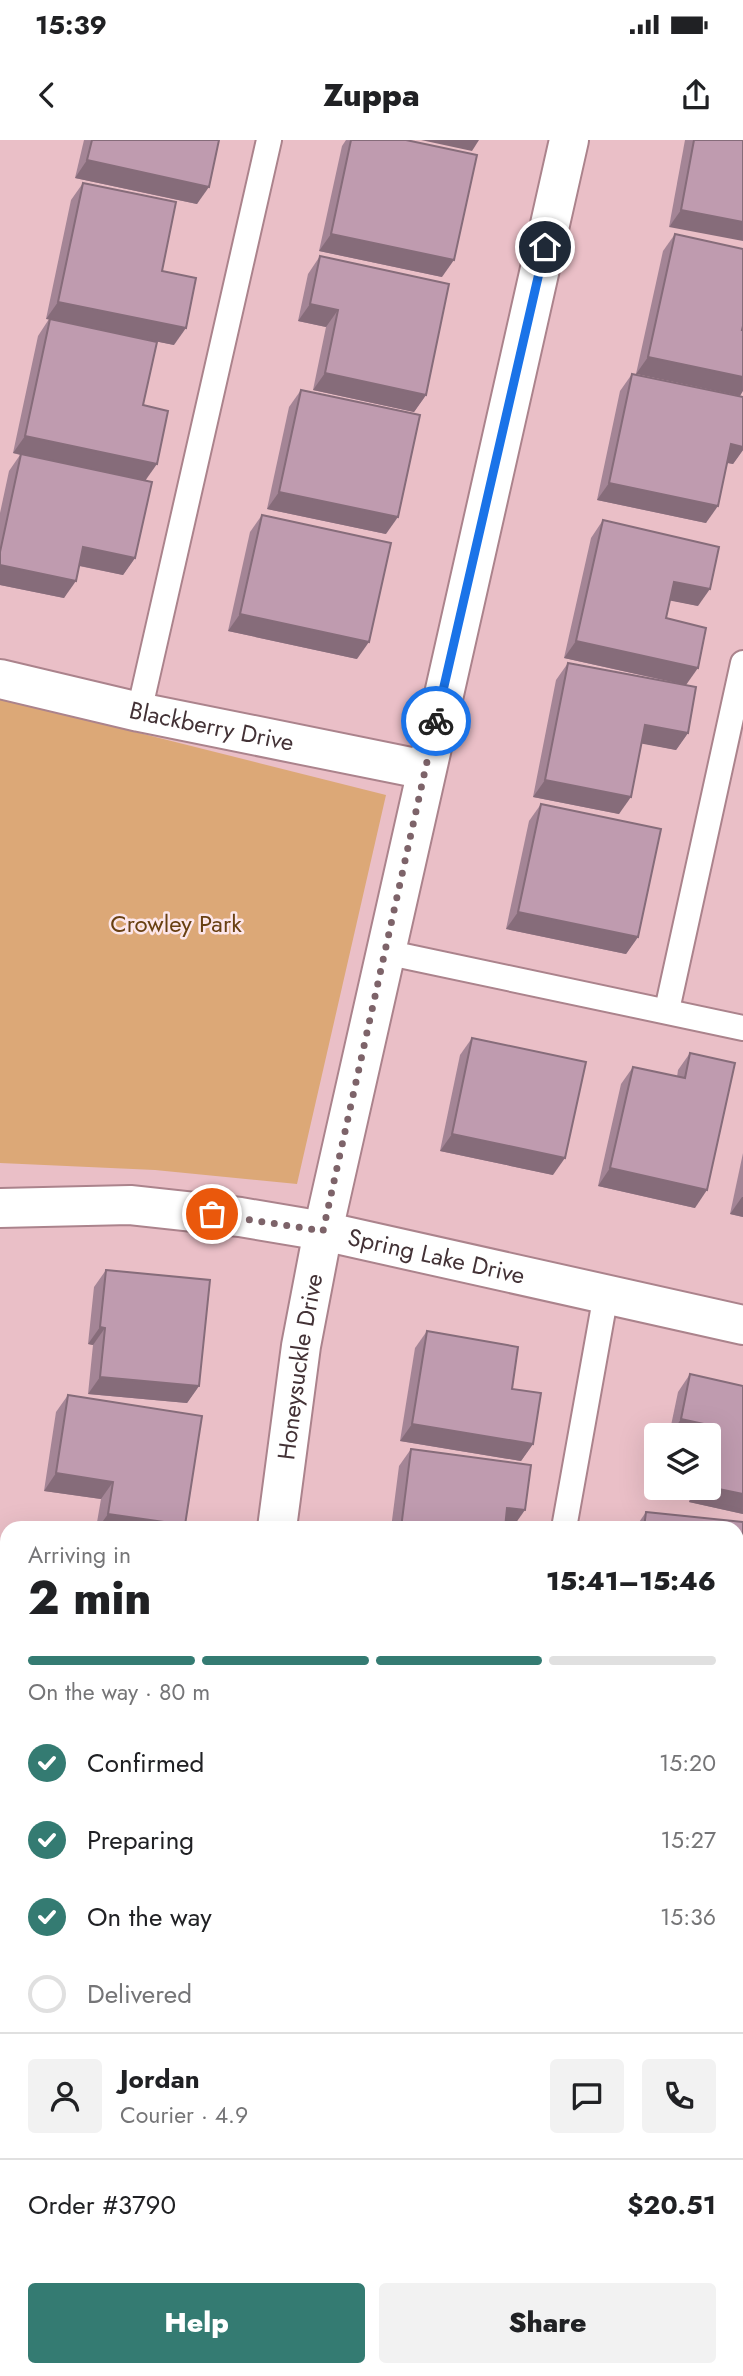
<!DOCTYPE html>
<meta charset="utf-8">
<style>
:root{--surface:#fff;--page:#f2f2f2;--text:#202124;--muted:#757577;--line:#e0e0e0;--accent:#347b72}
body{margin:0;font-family:Jost,sans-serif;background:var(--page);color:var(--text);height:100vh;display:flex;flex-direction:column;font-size:26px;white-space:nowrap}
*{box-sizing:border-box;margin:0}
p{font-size:23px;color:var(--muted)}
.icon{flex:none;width:38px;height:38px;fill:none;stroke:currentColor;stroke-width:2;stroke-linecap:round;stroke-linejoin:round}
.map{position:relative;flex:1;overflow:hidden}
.sheet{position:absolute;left:0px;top:1381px;width:744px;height:856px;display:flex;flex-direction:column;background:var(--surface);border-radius:21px 21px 0 0;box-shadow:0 7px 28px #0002}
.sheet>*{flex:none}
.controls{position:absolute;left:644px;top:1283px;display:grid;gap:14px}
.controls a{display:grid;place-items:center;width:77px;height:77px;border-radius:7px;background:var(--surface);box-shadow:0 7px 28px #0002;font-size:35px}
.pin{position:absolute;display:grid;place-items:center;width:60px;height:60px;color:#fff;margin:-30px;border:4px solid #fff;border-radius:50%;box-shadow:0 2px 7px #0007}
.courier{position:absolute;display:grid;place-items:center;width:70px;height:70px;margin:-35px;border:5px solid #1a73e8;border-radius:50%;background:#fff;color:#222;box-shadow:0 2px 9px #0007}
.summary em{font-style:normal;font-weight:800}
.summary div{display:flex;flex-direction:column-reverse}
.summary{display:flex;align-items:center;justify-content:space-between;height:119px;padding:0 28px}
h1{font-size:46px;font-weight:800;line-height:52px}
.bar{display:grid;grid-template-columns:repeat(4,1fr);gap:10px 7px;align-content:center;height:84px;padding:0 28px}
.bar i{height:9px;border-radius:5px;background:var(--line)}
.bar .current{background:var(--accent)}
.bar p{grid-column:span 4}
.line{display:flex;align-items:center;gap:18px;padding:0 28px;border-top:2px solid var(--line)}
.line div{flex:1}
.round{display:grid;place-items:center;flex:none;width:74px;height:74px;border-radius:7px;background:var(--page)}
ol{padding:0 28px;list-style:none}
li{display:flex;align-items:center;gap:21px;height:77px}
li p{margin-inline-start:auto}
li .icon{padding:7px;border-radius:50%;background:var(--accent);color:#fff;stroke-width:4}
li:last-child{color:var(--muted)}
li i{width:38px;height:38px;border:4px solid var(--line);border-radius:50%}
.button{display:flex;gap:14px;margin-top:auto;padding:14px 28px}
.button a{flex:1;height:80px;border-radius:7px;background:var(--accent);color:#fff;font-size:28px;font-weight:800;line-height:80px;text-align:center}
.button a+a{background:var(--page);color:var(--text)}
.status{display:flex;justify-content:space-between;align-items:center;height:49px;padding:0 35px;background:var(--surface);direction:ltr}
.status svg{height:19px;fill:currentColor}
header{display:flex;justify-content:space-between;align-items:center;height:91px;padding:0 28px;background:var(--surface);font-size:32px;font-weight:800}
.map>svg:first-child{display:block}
</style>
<div class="status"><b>15:39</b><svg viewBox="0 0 49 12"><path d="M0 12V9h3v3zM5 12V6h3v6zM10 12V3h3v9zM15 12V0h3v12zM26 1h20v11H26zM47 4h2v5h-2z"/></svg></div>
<header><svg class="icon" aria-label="back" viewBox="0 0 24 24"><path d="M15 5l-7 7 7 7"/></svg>Zuppa<svg class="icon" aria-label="share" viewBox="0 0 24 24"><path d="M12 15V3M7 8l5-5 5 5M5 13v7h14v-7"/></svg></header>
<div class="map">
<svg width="743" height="2236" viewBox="0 0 743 2236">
<rect width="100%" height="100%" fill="#eabfc7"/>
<path fill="#dca877" d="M0,558L386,655L297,1044L155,1030L0,1023Z"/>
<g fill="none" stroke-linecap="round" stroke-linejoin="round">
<defs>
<g id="lane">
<path d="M139,572L269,0"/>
<path d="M385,812L743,888"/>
<path d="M667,870L743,523"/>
<path d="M564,1388L606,1154"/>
<path d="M0,1848L7,1992"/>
<path d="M19,2230V2236"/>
<path d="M596,2230L597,2236"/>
</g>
<g id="street">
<path id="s1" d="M0,539L139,572L426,630"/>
<path id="s2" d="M277,1388L301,1206L323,1091L569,0"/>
<path d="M304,2230V2236"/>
</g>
<g id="secondary">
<path id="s3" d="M0,1068L130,1065L240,1077L323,1091L743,1185"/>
<path d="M737,2213L743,2210"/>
<path d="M679,2236L695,2230"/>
</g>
</defs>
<use href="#lane" stroke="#ab838c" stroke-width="28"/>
<use href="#street" stroke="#ab838c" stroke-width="42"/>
<use href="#secondary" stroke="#ab838c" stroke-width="42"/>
<use href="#lane" stroke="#fff" stroke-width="24"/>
<use href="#street" stroke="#fff" stroke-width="38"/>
<use href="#secondary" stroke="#fff" stroke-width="38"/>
</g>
<g fill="#a48596">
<path d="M84,0H219L197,64L75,38Z"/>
<path d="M346,0H406L442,137L319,111L342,6Z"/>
<path d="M685,0H743L669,87Z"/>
<path d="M83,43L162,131L174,205L71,184L143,265L146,340L135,418L123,435L79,426L64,458L0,445V373L9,331L20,315L13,313L38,196L49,179H46L71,60Z"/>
<path d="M675,94L742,190L636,234L663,111Z"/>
<path d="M320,116L426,255L414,272L313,250L326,187L298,181L308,134Z"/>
<path d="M632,234L743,257V310L733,324L727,323L706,383L597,360L620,251Z"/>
<path d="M301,250L386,394L267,369L289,267Z"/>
<path d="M262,375L357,519L228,491L250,392Z"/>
<path d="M603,380L698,466L670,460L666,478L686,545L564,518L591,398Z"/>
<path d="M568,523L688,593L676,610L642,603L619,674L533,657L556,540Z"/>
<path d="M541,664L638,797L626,814L506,789L529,681Z"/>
<path d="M472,898L553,1035L440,1011L460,915Z"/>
<path d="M690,913L695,1068L598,1046L621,944L633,927L677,937L678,930Z"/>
<path d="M743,1013V1077L730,1074Z"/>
<path d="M106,1130L199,1246L187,1263L88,1254L93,1205L88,1204L94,1147Z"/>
<path d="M427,1191L512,1249L533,1304L521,1321L400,1301L415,1208Z"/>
<path d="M690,1234L743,1246V1374L689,1362L692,1348H709V1295H669L678,1252Z"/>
<path d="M68,1255L185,1385L184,1388H96L101,1359L44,1351L56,1272Z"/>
<path d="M411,1309L513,1387L505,1386V1388H391L399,1326Z"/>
<path d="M646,1372L743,1382V1510L737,1509V1388H635Z"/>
</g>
<g fill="#866c7a">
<path d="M421,0H479L472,11Z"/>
<path d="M87,20L209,47L197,64L75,38Z"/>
<path d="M681,70L743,82V101L669,87Z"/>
<path d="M331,94L454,120L442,137L319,111Z"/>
<path d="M58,162L186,188L174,205L46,179Z"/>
<path d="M310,164L338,170L326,187L298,181Z"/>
<path d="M648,217L743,237V251L740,256L636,234Z"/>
<path d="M325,233L426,255L414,272L313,250Z"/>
<path d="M25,296L157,324L145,341L13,313Z"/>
<path d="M731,304L743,307V310L733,324L719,321Z"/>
<path d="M609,343L718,366L706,383L597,360Z"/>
<path d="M279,352L398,377L386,394L267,369Z"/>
<path d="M83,407L135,418L123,435L71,424Z"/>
<path d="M0,425L76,441L64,458L0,445Z"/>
<path d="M674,442L710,449L698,466L662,459Z"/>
<path d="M240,474L369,502L357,519L228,491Z"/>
<path d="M576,501L698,528L686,545L564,518Z"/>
<path d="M645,585L688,593L676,610L633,602Z"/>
<path d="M545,640L631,657L619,674L533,657Z"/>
<path d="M518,772L638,797L626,814L506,789Z"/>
<path d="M452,994L565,1018L553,1035L440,1011Z"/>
<path d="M610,1028L707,1050L695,1068L598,1046Z"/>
<path d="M742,1057H743V1077L730,1074Z"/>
<path d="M100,1187L105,1188L93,1205L88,1204Z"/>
<path d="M100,1237L199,1246L187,1263L88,1254Z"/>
<path d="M681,1279L713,1286L707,1295H670Z"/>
<path d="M412,1284L533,1304L521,1321L400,1301Z"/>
<path d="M56,1333L113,1342L101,1359L44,1351Z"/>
<path d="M709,1347L743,1354V1374L689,1362L699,1348H709Z"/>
<path d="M507,1368L525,1370L513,1387L495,1385Z"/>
<path d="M108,1374L185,1385L184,1388H98Z"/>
<path d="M737,1491L743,1492V1510L737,1509Z"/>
<rect x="737" y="1642" width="6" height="17"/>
<rect x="737" y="1780" width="6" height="17"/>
<path d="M743,1923V1940H737V1924Z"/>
<path d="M743,2082V2095L737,2097V2084Z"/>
</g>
<g fill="#bf9baf" stroke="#866c7a" stroke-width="2">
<path d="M92,0H219L209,47L87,20Z"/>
<path d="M351,0H406L477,15L454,120L331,94Z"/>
<path d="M694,0H743V82L681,70Z"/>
<path d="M83,43L176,62L162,131L196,138L186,188L58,162Z"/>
<path d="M675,94L743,109V186L742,190H743V237L648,217Z"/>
<path d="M320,116L449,144L426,255L325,233L338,170L310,164Z"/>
<path d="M50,179L157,202L143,265L168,271L157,324L25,296Z"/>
<path d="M632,234L743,257V307L731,304L718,366L609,343Z"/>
<path d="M301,250L420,275L398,377L279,352Z"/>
<path d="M21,314L152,342L135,418L83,407L76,441L0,425V412Z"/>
<path d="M262,375L391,403L369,502L240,474Z"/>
<path d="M603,380L719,407L710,449L674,442L666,478L706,488L698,528L576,501Z"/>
<path d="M568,523L696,547L688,593L645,585L631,657L545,640Z"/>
<path d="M541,664L661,689L638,797L518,772Z"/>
<path d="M472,898L586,922L565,1018L452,994Z"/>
<path d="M690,913L735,923L707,1050L610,1028L633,927L685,938Z"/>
<path d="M106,1130L210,1140L199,1246L100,1237L105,1188L100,1187Z"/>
<path d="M427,1191L518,1207L512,1249L541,1253L533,1304L412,1284Z"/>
<path d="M690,1234L743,1246V1354L709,1347V1308L713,1286L681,1279Z"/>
<path d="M68,1255L202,1276L185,1385L108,1374L113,1342L56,1333Z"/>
<path d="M411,1309L531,1325L525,1370L507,1368L505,1388H401Z"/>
<path d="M646,1372L743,1382V1492L737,1491V1388H644Z"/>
<rect x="737" y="1530" width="6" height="112"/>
<rect x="737" y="1670" width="6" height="110"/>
<path d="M737,1810H743V1923L737,1924Z"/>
<path d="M743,1969V2082L737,2084V1971Z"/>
</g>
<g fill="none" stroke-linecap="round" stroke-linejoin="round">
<path stroke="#7d6369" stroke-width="7" stroke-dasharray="0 12.6" d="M212,1074L323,1091L436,581"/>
<path stroke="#1a73e8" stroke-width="9" d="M436,581L545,107"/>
</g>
<g text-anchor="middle" stroke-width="5" stroke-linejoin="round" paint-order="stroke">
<g font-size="24" fill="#433236" stroke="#fce6ea">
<text dy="8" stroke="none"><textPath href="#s1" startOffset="217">Blackberry Drive</textPath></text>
<text dy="8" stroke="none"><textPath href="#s3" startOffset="441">Spring Lake Drive</textPath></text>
<text dy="8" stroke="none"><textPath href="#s2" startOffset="163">Honeysuckle Drive</textPath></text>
</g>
<g font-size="24" fill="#684012" stroke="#fce6ea">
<text x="176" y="792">Crowley Park</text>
</g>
</g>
</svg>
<div class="controls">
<a><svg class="icon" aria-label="layers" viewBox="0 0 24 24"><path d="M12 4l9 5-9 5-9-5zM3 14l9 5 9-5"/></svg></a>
</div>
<div class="pin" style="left:212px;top:1074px;background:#ea580c"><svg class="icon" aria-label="bag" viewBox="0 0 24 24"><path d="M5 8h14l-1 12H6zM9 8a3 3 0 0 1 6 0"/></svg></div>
<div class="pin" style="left:545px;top:107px;background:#1f2937"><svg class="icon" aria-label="home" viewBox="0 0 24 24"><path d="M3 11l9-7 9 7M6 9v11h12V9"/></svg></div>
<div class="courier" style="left:436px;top:581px"><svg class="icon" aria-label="bike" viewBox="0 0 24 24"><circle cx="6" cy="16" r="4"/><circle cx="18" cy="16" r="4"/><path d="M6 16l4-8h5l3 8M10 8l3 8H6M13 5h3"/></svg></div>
<section class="sheet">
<div class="summary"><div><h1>2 min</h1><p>Arriving in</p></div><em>15:41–15:46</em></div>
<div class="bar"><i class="current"></i><i class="current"></i><i class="current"></i><i></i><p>On the way · 80 m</p></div>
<ol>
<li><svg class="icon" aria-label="check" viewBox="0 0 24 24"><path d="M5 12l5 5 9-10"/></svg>Confirmed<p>15:20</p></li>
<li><svg class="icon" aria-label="check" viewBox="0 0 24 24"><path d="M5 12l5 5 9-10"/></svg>Preparing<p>15:27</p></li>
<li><svg class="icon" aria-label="check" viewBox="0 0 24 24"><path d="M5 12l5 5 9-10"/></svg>On the way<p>15:36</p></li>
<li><i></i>Delivered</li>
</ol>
<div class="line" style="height:126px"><a class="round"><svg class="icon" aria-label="person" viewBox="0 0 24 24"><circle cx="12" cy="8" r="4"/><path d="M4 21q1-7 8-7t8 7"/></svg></a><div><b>Jordan</b><p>Courier · 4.9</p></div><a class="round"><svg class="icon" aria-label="chat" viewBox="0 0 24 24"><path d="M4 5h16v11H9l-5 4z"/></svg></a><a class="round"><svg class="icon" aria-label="phone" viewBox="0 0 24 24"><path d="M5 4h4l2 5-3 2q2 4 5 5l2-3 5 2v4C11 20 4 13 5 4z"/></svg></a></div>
<div class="line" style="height:91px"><div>Order #3790</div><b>$20.51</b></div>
<div class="button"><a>Help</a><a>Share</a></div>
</section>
</div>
